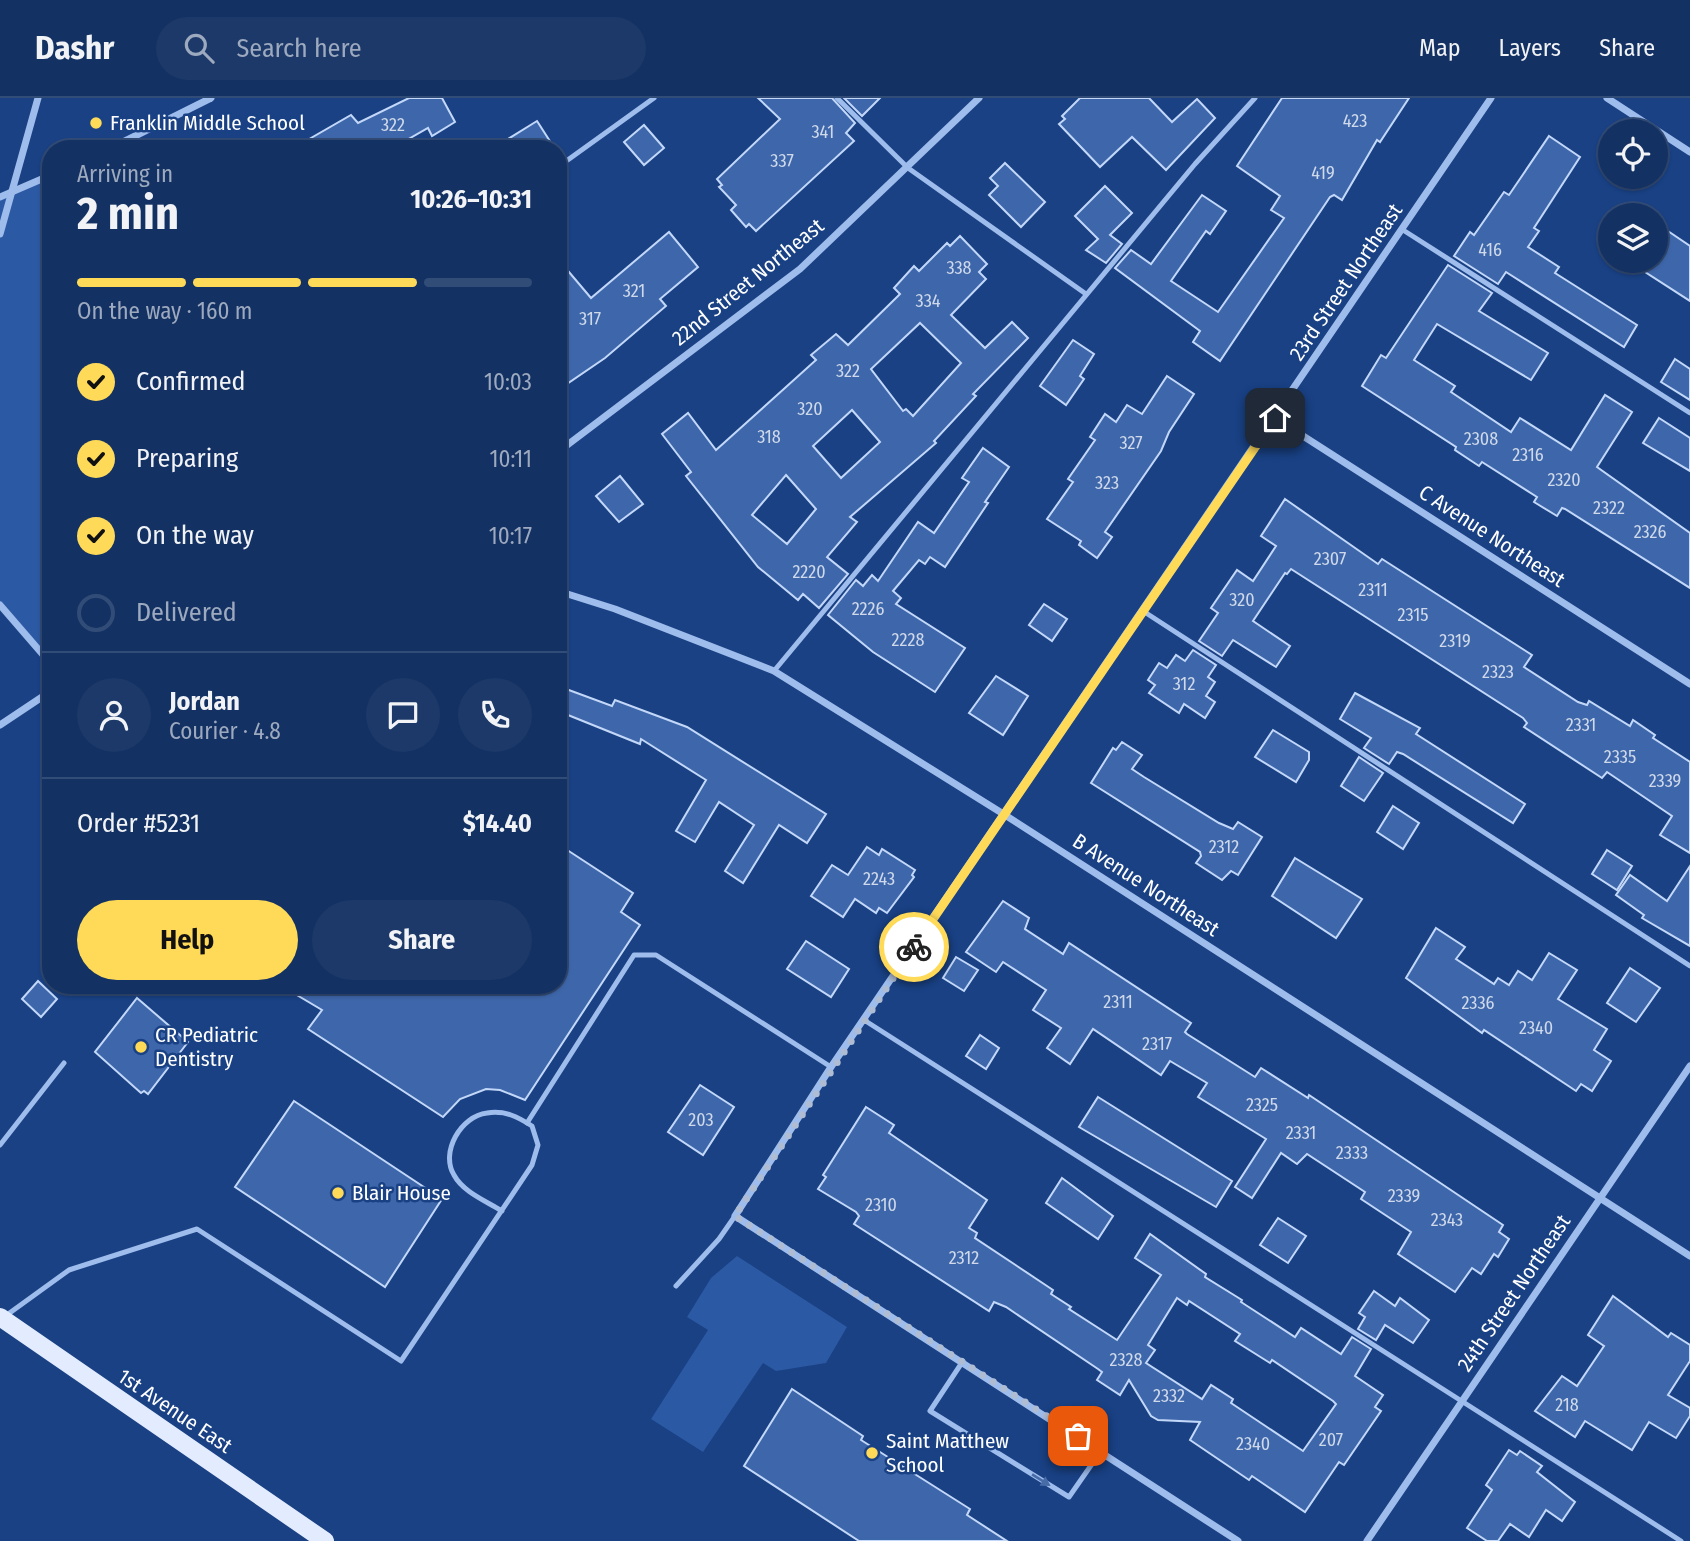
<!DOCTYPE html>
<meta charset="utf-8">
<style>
:root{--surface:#133163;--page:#1c3969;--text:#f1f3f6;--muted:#9da9be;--line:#324c78;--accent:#ffda59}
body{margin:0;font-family:"Fira Sans Condensed",sans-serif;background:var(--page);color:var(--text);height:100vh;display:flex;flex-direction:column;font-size:26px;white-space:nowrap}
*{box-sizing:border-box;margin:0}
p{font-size:23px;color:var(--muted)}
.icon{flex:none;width:38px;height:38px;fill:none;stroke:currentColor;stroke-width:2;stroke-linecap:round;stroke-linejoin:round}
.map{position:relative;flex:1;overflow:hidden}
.side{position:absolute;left:42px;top:42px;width:525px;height:854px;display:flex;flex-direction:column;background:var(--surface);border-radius:28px;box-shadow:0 2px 5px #0004,0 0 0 2px var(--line)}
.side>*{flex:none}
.tools{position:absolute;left:1598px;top:21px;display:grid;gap:14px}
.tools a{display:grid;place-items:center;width:70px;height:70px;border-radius:50%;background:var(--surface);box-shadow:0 2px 5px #0004,0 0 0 2px var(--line);font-size:35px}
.pin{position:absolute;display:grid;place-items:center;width:60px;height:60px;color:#fff;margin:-30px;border-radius:14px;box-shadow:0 4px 10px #0006}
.courier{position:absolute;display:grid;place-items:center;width:70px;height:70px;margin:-35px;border:5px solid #ffda59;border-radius:50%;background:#fff;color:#222;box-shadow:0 2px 9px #0007}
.overview em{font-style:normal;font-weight:700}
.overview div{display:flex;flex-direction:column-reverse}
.overview{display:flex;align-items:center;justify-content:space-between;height:119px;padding:0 35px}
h1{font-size:46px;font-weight:700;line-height:52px}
.bar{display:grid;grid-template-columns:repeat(4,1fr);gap:10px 7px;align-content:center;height:84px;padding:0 35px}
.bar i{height:9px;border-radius:5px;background:var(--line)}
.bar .on{background:var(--accent)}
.bar p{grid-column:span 4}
.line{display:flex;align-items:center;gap:18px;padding:0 35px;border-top:2px solid var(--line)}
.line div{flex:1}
.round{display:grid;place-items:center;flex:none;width:74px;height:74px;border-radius:37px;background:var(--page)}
ol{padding:0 35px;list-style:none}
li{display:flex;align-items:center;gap:21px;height:77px}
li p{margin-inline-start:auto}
li .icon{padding:7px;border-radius:50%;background:var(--accent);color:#111;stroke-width:4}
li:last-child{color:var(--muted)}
li i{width:38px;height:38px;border:4px solid var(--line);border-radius:50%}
.button{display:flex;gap:14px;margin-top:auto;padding:14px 35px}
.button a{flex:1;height:80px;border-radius:42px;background:var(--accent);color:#111;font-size:28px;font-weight:700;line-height:80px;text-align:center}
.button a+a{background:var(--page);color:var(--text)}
header{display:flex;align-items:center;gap:42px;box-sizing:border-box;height:98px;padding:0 35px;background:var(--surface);border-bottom:2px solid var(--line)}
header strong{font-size:33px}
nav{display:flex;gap:38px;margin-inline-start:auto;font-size:24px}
.search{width:490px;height:63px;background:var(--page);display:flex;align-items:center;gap:18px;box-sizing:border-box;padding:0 24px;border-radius:38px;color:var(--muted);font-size:26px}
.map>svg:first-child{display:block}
</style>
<header>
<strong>Dashr</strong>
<div class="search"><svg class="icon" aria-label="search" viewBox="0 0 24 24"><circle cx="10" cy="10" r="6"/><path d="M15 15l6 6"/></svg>Search here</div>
<nav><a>Map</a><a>Layers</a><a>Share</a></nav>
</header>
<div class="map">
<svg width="1690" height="1443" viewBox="0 0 1690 1443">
<rect width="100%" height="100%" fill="#194184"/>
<g fill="#2c59a3">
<path d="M51,77V566L0,507V99Z"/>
<path d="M737,1158L847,1229L826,1265L776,1273L763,1265L703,1354L651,1321L708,1232L687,1219L711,1180Z"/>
</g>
<g fill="#3e67ab" stroke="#c3d8f9" stroke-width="2" fill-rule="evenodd">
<path d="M409,0H442L455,24L432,38L428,30L391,51H292L351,17L358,25Z"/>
<path d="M758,0H832L855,25L846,35L854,43L756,133L749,126L746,129L731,112L736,107L719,89L722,87L717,81L780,21Z"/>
<path d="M844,0H880L862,18Z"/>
<path d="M1080,0H1149L1172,24L1197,1L1215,20L1166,72L1132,39L1100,69L1059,26L1065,21L1062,18Z"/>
<path d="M1282,0H1409L1380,44L1377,42L1342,102L1334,97L1330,99L1220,263L1193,244L1200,233L1115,170L1131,152L1151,166L1202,97L1226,113L1210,136L1206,133L1171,183L1218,214L1284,120L1271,112L1280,98L1237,68Z"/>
<path d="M537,23L555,51H492Z"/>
<path d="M644,27L664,50L644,67L624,44Z"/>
<path d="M1549,38L1580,59L1534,130L1539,133L1528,149L1559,169L1555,175L1637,227L1624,249L1506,174L1498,186L1454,158L1470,134L1474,137L1504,94L1509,97Z"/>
<path d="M1005,65L1045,104L1021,129L989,97L998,88L990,80Z"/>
<path d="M1105,88L1132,115L1110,137L1122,146L1106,165L1086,152L1098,141L1075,118Z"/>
<path d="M1656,125L1690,148V203L1628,163H1656Z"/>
<path d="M669,134L698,169L660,201L666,208L605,260L558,292V161L591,200Z"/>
<path d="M960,138L987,166L979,174L986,181L951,217L985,250L1012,224L1028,240L973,296L976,298L934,343L936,345L850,419L857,424L827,459L848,476L819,510L803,496L798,502L758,469L686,378L691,374L662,336L688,315L716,352L816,262L811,257L836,236L848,247L897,199L900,196L894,190L914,168L919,173L947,145L950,148ZM920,225L961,265L913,318L906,311L903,313L871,271ZM852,312L880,344L841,380L813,348ZM786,377L816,411L787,446L752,417Z"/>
<path d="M1448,167L1492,195L1479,213L1548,255L1531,282L1437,226L1414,262L1455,288L1451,294L1511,334L1520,320L1571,352L1605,297L1632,314L1597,369L1690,435V490L1565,411L1562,410L1557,418L1534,404L1537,399L1482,364L1479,368L1455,352L1456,349L1362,288L1381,257L1386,260Z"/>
<path d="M1073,242L1094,256L1080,278L1084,281L1066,307L1040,288Z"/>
<path d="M1675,261L1690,271V302L1661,284Z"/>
<path d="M1167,278L1194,296L1169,334L1161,353L1105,434L1112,439L1097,460L1079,447L1081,443L1047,421L1073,384L1068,381L1095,342L1090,339L1105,316L1116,324L1127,307L1142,316Z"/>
<path d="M1659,320L1690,340V373L1643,345Z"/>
<path d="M983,350L1009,369L985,404L988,405L945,469L930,459L925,466L919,462L893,493L901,500L896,506L965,550L935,594L873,554L828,517L856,482L863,488L872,477L878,483L918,424L934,435L969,384L962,380Z"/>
<path d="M620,378L643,406L619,424L596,398Z"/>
<path d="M1285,401L1378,466L1382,461L1532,557L1524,569L1578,604L1587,607L1589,603L1630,628L1633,622L1655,637L1653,640L1690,664V755L1660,737L1672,718L1607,674L1602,680L1524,629L1527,625L1523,620L1291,471L1287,476L1285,475L1253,523L1290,548L1276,569L1233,542L1222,558L1199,543L1218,515L1211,510L1237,472L1253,483L1276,448L1261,438Z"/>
<path d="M1044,506L1067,521L1052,543L1029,527Z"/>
<path d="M1193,552L1216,567L1208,579L1215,584L1206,598L1215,604L1205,620L1184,606L1179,615L1149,595L1155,587L1148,582L1159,565L1167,570L1176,557L1185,563Z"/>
<path d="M996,578L1028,598L1003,637L969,615Z"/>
<path d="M558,588L612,608L615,602L687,629L826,716L807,745L779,727L743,785L725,773L754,727L719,704L695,744L676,733L706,682L641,641L640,646L558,613Z"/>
<path d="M1355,595L1420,630L1416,636L1525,706L1513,725L1403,656L1397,654L1389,666L1364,650L1371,640L1340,621Z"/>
<path d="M1273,632L1309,654V662L1296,684L1255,659Z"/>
<path d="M1122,644L1142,657L1132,671L1144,679L1219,725L1233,731L1238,724L1262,739L1238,777L1231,773L1222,782L1196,765L1201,758L1200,754L1091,685L1113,650L1116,652Z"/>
<path d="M1359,659L1383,675L1364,703L1341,688Z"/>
<path d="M1393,708L1419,725L1403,751L1377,734Z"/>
<path d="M558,746L633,795L621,814L640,827L525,1002L500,992L486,991L460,1001L443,1019L308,931L322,912L280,887H558Z"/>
<path d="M867,749L879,757L882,751L915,772L912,777L914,779L887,815L879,810L876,815L855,801L843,819L811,798L832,767L848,777Z"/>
<path d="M1607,752L1632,768L1617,792L1592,776Z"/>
<path d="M1295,760L1362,801L1336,840L1272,798Z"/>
<path d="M1690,768V848L1642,820L1644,817L1616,797L1630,777L1667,803Z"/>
<path d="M1003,803L1029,820L1025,831L1063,856L1069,845L1191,925L1185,934L1187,936L1255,979L1261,970L1308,1000L1309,997L1503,1127L1499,1134L1509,1141L1498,1159L1494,1156L1481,1176L1472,1170L1455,1194L1398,1156L1411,1134L1361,1101L1365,1094L1307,1056L1297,1066L1281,1055L1252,1100L1235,1089L1266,1041L1198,999L1207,985L1170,963L1161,977L1093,931L1070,966L1047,950L1061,930L1033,912L1046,892L1003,864L996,874L966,854Z"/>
<path d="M1436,830L1465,849L1456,861L1494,886L1498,880L1509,887L1518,873L1532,882L1549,855L1577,872L1558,901L1607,931L1594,952L1611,963L1592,993L1581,986L1576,993L1484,932L1482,935L1406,880Z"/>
<path d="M806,843L849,871L831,899L787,871Z"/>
<path d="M956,859L978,872L964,893L943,880Z"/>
<path d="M1630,870L1660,890L1636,924L1607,905Z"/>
<path d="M38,883L57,901L41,919L22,901Z"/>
<path d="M137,900L188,944L148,996L144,993L141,995L95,954Z"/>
<path d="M980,937L999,950L986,971L966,958Z"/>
<path d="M700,987L734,1009L703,1057L668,1034Z"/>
<path d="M1098,999L1232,1083L1216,1109L1079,1029Z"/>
<path d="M294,1003L442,1101L385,1189L235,1089Z"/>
<path d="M866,1009L894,1027L889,1035L987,1102L969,1130L977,1135L975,1140L1053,1192L1051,1196L1071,1209L1069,1211L1117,1242L1161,1177L1135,1160L1150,1136L1206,1176L1205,1179L1242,1202L1241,1204L1295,1239L1301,1230L1341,1256L1352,1239L1371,1251L1355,1278L1383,1297L1375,1309L1381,1313L1344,1367L1339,1364L1305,1414L1252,1378L1249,1382L1190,1342L1200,1324L1158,1322L1151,1318L1129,1282L1120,1297L1097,1282L1102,1274L1098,1271L1006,1209L994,1204L989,1213L854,1126L859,1118L856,1114L818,1091L826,1079L823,1077ZM1177,1200L1187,1207L1189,1203L1240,1236L1235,1243L1270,1265L1272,1262L1333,1303L1336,1306L1303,1353L1231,1305L1233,1301L1211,1287L1202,1301L1146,1265L1155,1252L1148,1247Z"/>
<path d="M1062,1080L1113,1118L1098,1141L1046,1105Z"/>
<path d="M1278,1120L1306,1138L1288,1165L1260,1147Z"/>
<path d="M1374,1193L1395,1208L1400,1200L1429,1222L1413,1245L1385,1227L1376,1242L1358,1231L1365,1219L1359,1215Z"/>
<path d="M1613,1198L1668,1239L1671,1235L1690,1247V1263L1668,1297L1690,1310V1318L1676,1340L1649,1324L1632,1352L1585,1323L1575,1339L1535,1313L1562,1278L1577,1288L1604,1248L1588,1237Z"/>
<path d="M792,1291L863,1338L861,1342L970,1411L967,1417L1007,1443H859L744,1368Z"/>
<path d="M1509,1352L1517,1357L1520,1353L1542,1368L1537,1374L1575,1404L1562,1423L1546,1412L1529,1439L1510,1426L1498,1443H1487L1467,1430L1492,1392L1486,1387Z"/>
</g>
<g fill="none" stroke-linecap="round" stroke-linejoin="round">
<g stroke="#9ebcec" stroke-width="5">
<path d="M837,0L908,70L1086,196"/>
<path d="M558,69L654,0"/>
<path d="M1403,132L1690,315"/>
<path d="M1143,513L1690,868"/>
<path d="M774,573L1195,66L1255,0"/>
<path d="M864,922L1681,1443"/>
<path d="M527,1025L634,857H656L831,969"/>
<path d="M0,1047L64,965"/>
<path d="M676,1188L719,1141L735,1118"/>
<path d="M4,1219L69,1172L197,1131L401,1263L532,1067L538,1047L532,1028C518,1019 505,1012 487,1015C461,1018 440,1054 454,1077C463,1094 486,1103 502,1113"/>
<path d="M963,1263L930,1313L1069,1399L1101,1353"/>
</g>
<g stroke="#9ebcec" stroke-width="7">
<path d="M1607,0L1690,54"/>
<path d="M109,51L211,0"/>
<path d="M0,99L51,77"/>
<path d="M0,136L38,0"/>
<path d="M1275,320L1690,586"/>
<path d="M558,354L800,171L979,0"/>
<path d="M558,493L615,511L774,573L1005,717L1690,1158"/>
<path d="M0,507L51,566"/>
<path d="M0,627L51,593"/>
<path d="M1238,1443L735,1118L831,969L1491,0"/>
<path d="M1367,1443L1690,968"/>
</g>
<path stroke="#e3ecff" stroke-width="18" d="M0,1219L325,1443"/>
</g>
<defs><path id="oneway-solid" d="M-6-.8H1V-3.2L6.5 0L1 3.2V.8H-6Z" transform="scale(1.75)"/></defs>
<use fill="#486ca8" href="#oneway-solid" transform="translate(1041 1382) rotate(32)"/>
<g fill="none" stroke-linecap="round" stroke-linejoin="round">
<path stroke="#aebcd4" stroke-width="7" stroke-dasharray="0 12.6" d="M914,849L735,1118L1078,1338"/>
<path stroke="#ffda59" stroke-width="9" d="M914,849L1275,320"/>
</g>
<g fill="#ffda59" stroke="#194184" stroke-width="2.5">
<circle cx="96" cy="25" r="7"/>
<circle cx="141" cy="949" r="7"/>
<circle cx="338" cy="1095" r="7"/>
<circle cx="872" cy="1355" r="7"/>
</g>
<g text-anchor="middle" stroke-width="5" stroke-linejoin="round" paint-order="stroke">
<g font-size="18" fill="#cfd9ea">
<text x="1355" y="29">423</text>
<text x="393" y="33">322</text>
<text x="823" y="40">341</text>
<text x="782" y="69">337</text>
<text x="1323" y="81">419</text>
<text x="1490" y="158">416</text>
<text x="959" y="176">338</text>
<text x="634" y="199">321</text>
<text x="928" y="209">334</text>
<text x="590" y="227">317</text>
<text x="848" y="279">322</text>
<text x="810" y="317">320</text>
<text x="769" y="345">318</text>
<text x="1481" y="347">2308</text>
<text x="1131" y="351">327</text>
<text x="1528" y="363">2316</text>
<text x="1564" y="388">2320</text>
<text x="1107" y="391">323</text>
<text x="1609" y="416">2322</text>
<text x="1650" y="440">2326</text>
<text x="1330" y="467">2307</text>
<text x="809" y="480">2220</text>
<text x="1373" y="498">2311</text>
<text x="1242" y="508">320</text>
<text x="868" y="517">2226</text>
<text x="1413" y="523">2315</text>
<text x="908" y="548">2228</text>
<text x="1455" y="549">2319</text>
<text x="1498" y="580">2323</text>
<text x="1184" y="592">312</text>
<text x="1581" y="633">2331</text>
<text x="1620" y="665">2335</text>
<text x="1665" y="689">2339</text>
<text x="1224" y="755">2312</text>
<text x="879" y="787">2243</text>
<text x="1118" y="910">2311</text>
<text x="1478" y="911">2336</text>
<text x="1536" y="936">2340</text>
<text x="1157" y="952">2317</text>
<text x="1262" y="1013">2325</text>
<text x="701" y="1028">203</text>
<text x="1301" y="1041">2331</text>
<text x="1352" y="1061">2333</text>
<text x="1404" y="1104">2339</text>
<text x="881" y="1113">2310</text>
<text x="1447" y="1128">2343</text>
<text x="964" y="1166">2312</text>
<text x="1126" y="1268">2328</text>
<text x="1169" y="1304">2332</text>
<text x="1567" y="1313">218</text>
<text x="1331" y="1348">207</text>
<text x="1253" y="1352">2340</text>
</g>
<g font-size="21" fill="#fff" stroke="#194184" text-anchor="start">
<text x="110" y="32">Franklin Middle School</text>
<text x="155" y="944">CR Pediatric<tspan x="155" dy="24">Dentistry</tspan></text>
<text x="352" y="1102">Blair House</text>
<text x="886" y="1350">Saint Matthew<tspan x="886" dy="24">School</tspan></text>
</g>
<g font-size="21" fill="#fff" stroke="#194184">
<text transform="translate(748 184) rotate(-39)" y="7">22nd Street Northeast</text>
<text transform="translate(1346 184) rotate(-56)" y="7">23rd Street Northeast</text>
<text transform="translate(1492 438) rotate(33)" y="7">C Avenue Northeast</text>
<text transform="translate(1146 787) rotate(33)" y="7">B Avenue Northeast</text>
<text transform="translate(1514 1195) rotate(-56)" y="7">24th Street Northeast</text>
<text transform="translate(175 1313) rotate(34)" y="7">1st Avenue East</text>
</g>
</g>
</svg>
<div class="tools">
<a><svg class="icon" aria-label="locate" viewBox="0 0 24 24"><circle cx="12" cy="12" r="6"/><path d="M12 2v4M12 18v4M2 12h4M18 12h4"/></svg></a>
<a><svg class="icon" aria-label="layers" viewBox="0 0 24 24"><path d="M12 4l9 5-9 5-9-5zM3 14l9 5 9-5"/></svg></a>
</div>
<div class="pin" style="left:1078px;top:1338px;background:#ea580c"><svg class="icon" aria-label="bag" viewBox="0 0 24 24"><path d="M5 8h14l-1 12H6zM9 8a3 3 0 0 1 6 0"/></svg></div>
<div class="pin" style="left:1275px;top:320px;background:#1f2937"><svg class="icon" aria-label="home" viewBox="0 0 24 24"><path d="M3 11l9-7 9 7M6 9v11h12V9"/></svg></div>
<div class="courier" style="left:914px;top:849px"><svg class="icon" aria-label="bike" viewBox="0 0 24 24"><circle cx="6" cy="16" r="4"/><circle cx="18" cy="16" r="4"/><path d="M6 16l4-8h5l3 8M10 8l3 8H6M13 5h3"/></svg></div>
<section class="side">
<div class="overview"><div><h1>2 min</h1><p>Arriving in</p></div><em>10:26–10:31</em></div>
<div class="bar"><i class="on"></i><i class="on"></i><i class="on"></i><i></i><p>On the way · 160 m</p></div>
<ol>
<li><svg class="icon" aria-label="check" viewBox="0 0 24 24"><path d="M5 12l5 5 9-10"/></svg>Confirmed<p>10:03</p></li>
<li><svg class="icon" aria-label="check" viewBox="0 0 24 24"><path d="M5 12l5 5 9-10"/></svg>Preparing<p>10:11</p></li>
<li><svg class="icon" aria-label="check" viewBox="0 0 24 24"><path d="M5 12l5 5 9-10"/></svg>On the way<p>10:17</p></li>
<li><i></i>Delivered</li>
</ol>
<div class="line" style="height:126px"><a class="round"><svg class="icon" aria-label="person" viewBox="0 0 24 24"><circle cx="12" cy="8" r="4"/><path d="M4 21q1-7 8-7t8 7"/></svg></a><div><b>Jordan</b><p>Courier · 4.8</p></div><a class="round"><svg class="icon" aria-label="chat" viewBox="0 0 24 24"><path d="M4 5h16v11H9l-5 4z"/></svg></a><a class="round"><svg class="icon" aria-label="phone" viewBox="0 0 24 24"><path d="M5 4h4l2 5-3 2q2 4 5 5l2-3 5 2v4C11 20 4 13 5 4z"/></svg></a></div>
<div class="line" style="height:91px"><div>Order #5231</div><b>$14.40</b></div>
<div class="button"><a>Help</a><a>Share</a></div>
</section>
</div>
